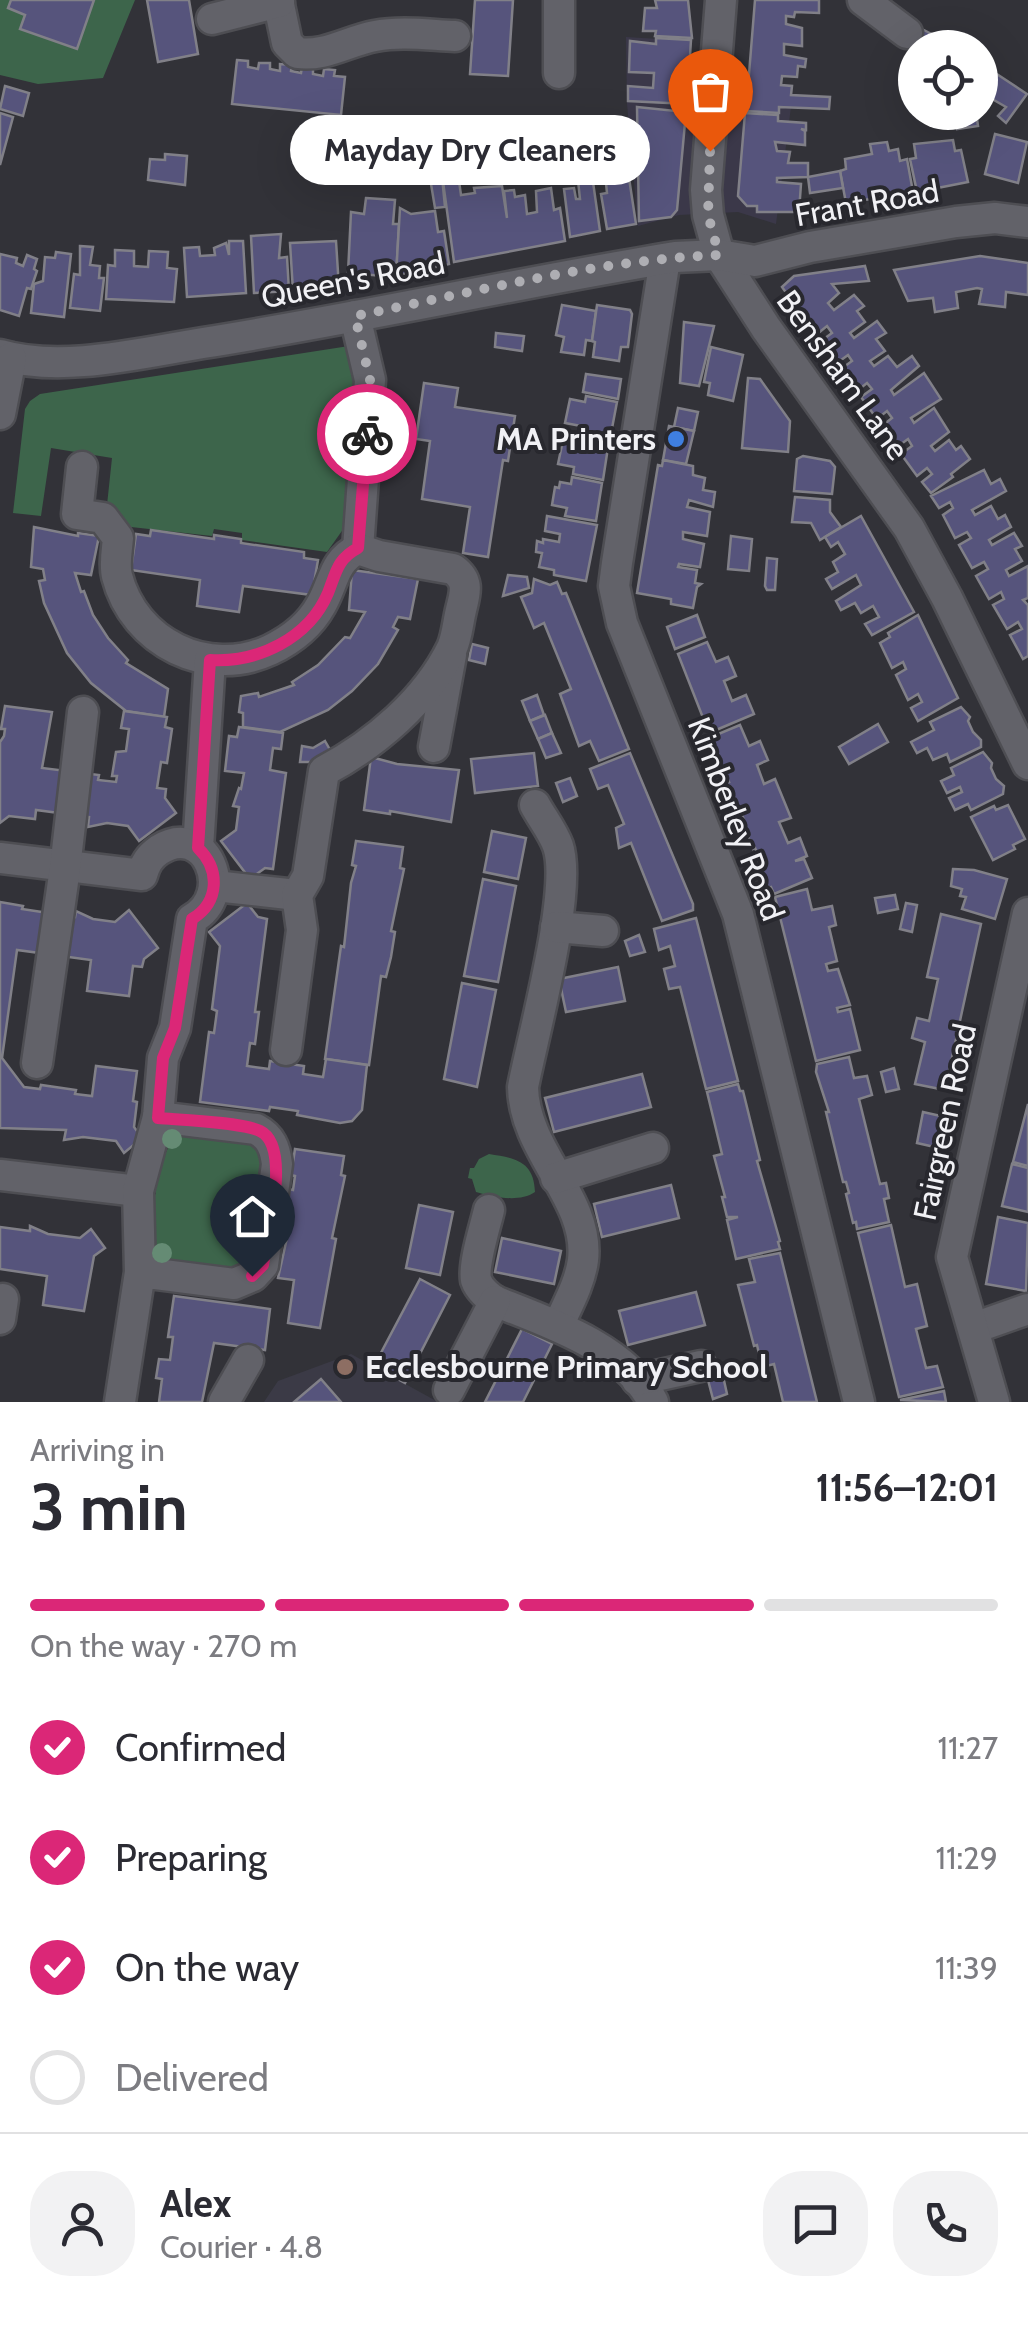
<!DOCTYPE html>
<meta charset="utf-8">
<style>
:root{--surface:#fff;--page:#f2f2f3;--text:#2b2b33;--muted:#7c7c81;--line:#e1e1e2;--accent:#db2777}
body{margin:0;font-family:Cabin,sans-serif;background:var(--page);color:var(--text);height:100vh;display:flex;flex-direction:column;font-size:38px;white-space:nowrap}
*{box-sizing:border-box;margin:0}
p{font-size:32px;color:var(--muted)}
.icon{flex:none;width:55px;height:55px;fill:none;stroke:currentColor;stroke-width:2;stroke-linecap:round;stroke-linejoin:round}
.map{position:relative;height:1402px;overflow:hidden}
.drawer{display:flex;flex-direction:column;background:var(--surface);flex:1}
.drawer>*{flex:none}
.tools{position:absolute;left:898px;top:30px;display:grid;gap:20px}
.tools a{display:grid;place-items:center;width:100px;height:100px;border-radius:50%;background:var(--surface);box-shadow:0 10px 40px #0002;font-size:50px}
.pin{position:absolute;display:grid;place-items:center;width:85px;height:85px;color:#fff;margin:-102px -42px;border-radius:50% 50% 50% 0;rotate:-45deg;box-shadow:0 0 10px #0007}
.pin .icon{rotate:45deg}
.courier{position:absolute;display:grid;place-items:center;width:100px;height:100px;margin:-50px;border:8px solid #db2777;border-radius:50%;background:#fff;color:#222;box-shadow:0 2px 12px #0007}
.bubble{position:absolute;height:70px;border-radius:35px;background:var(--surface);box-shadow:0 10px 40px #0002;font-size:32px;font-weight:700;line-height:70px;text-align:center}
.overview em{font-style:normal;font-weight:700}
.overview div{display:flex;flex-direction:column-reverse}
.overview{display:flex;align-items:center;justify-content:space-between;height:170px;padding:0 30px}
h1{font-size:65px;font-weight:700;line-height:75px}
.bar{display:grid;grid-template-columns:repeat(4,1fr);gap:15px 10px;align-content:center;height:120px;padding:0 30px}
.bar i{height:12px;border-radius:8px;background:var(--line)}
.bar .selected{background:var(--accent)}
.bar p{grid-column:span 4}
.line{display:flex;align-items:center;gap:25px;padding:0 30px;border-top:2px solid var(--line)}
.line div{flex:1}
.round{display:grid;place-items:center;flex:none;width:105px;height:105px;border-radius:40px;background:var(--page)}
ol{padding:0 30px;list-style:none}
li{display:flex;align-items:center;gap:30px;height:110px}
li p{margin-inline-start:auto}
li .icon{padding:10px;border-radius:50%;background:var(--accent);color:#fff;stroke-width:4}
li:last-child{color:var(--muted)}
li i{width:55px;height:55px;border:5px solid var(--line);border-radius:50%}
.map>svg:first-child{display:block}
</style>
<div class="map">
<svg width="1028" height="1402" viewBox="0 0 1028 1402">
<rect width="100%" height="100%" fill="#323238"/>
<path fill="#3b3849" d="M626,37L691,41L689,92L792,99L776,224L738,212L679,215L638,226L627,104Z"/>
<path fill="#3b3a46" d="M351,1354L438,1402H264L278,1381Z"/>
<g fill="#3d654b">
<path d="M0,0H11L8,8L25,15L20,29L76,49L94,0H135L103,78L38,84L0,75Z"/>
<path d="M349,346L356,381L344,528L327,552L242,540V533L214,529L212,536L122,526L107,505L112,458L51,448L41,516L13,513L25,409L30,401L40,394Z"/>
<path d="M174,1134L256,1136L267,1175H259L248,1244L256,1254L246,1271L160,1264L155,1258L153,1199L156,1193L151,1187Z"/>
<path d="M489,1154C515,1158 534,1161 535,1192C519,1203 493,1197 476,1192L472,1179L468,1178L470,1168H474L479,1159Z"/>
</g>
<g fill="#56547c" stroke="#818088" stroke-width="2.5">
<path d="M11,0H94L77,49L20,29L25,15L8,8Z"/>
<path d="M147,0H189L198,54L158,62Z"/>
<path d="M475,0H513L508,76L470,74Z"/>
<path d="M655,0H688L692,38L655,36L656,31H643L645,8H657Z"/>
<path d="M755,0H819V13L795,12L794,17L786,16V24L802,28V46L784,44V55L806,59L805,67L798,66L797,77L782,76L781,85L792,86L791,95L830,97L829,109L779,107V113L746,111Z"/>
<path d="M918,27L945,41L944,48L915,49L907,44Z"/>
<path d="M656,38L691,40L687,104L628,101V86L653,88L654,73L629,72L630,41L656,44Z"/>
<path d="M237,60L248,61V67L258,69L259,63H270V69L280,71V64L292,65L291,71L301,73L302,67L313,68V74L323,76L324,69L335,70L334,76L345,77L341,115L232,104Z"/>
<path d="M980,63L1027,94L1006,123L998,116L1006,107L980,92Z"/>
<path d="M5,86L29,93L23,116L0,109Z"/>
<path d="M637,107L686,112L677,210L671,217L639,221Z"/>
<path d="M954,112H976L978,126L957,129Z"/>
<path d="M0,113L13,117L0,165Z"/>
<path d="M745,113L778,115V121L806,123V130L801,129L805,131V145L775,142L777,151L790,152L788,163H808V177L777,178V182L801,184L799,212H757V206H747L738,196Z"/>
<path d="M418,130L428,131L429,158L417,164Z"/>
<path d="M995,134L1027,142L1018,183L985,174Z"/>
<path d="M953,140L955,151L961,150L968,182L917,192L910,159L916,158L914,144Z"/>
<path d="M887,142L889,151L898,149L900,161L907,159L913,192L846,203L840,171L846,169L845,159L872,154L870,144Z"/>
<path d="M165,154L187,156L185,185L148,180L150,159L165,160Z"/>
<path d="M604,164H613L614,169L622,168L623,179L629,178L636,224L607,229L601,194L607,193Z"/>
<path d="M441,167H457L461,195L475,193L474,188L502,186L507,218L504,191L514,190L515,197L525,195L527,214L537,212L536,191L551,188L554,210L560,208L565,241L454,262Z"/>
<path d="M591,168L600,231L570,237L564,189L574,188L576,199H580L577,171Z"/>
<path d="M840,171L843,188L810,193L808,177Z"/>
<path d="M442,177L445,207L435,208L430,178Z"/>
<path d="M366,198L395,200L393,224H399L396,277L348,273L351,212L364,214Z"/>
<path d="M400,208L411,214L435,211L438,232L444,231L449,264L396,276Z"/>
<path d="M281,234L279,258L287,257L289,291L254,293L251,236Z"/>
<path d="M229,241H243L246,293L187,297L184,248L199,247L200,256L215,255L214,248L226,243L229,255Z"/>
<path d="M336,241L339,288L293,291L290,243Z"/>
<path d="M80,246L93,247L90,265L100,266L99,278H104L100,311L70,308L74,274L80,275Z"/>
<path d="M115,250L134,251V266L148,267L149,251L168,252L167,268L177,269L174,302L106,299L108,265L115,266Z"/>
<path d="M56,252L71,254L64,317L31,313L34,284L43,281L45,257L55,258Z"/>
<path d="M0,254L17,258L16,263L23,266L27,255L37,259L34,269L37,271L31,289L27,288L19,316L0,310Z"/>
<path d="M980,256L1028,263V295L1006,292L1005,307L979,304L982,289L977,288L956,292L958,308L935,312L933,298L908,301L894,270Z"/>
<path d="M865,266L869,281L832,284L839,293L828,303L834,310L854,295L864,306L857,311L865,322L850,333L854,338L877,321L886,333L876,339L885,351L870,361L874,366L888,356L897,367L912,356L919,366L891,390L894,395L924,373L941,399L911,418L914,423L934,408L949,432L931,446L935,451L949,440L956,450L961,446L970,459L951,474L953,477L931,493L922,482L932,474L927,468L917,476L901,454L912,446L908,439L897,447L882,426L892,418L887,411L877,419L861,397L872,389L867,383L857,391L841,369L852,361L848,355L837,363L821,341L832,333L827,326L816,335L782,287L794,276Z"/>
<path d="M562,305L596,311L592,341L586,340L584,355L561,352L564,337L556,335Z"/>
<path d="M597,305L630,310L632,314L628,347H621L619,361L593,357L595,342L592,341Z"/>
<path d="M684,322L714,326L699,386L680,383Z"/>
<path d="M496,333L524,336L522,351L495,347Z"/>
<path d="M711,347L743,355L733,401L708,395L710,383L704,382Z"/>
<path d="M586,374L621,379L618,399L583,392Z"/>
<path d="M748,378L760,379L790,421L788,452L742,448Z"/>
<path d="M424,383L458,388L455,407L515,416L508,461L503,460L488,557L463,553L470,507L422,499L430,441L416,439Z"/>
<path d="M586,396L617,402L610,439L580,432L581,426L565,423L570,399L585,402Z"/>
<path d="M678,408L698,412L694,431L674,427Z"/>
<path d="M669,426L694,431L686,464L663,460Z"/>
<path d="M579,435L609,441L603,480L573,474L574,467L558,464L563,440L578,442Z"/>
<path d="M803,456L830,461L835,467L832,494L794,491L797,459Z"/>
<path d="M663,460L693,466V475L705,478L703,490L715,492L713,507L689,500L687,507L710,512L707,536L683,532V539L704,544L700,567L679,564L678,567L697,570L695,583L701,584L697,587L693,608L671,604V599L637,593L658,465L662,466Z"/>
<path d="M984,470L991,484L1000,479L1006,491L972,510L975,515L991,506L998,519L1005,515L1011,527L989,540L992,545L1014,533L1022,546L1015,549L1022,561L1006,570L1009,576L1028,566V598L1023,600L1028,605V656L1023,659L1010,635L1022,629L1018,622L1007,629L993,605L1004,599L1001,592L989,599L976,576L988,569L984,562L972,568L959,545L971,538L967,532L955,538L943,515L953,508L950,502L939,508L931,496Z"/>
<path d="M572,477L602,483L596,521L565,516L567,508L552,505L555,487L559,488L560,482L571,484Z"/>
<path d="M795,497L830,500V512L841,527L820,540L811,523L792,522Z"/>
<path d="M547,516L597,525L586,581L554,575V570L539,567L542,553L536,552L537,541L543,543V539L559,542L560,534L545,531Z"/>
<path d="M861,516L914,612L872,635L865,624L879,617L873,606L861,613L855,603L841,610L836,601L861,585L856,575L832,589L826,579L838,572L833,562L845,554L838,542L831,547L825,537Z"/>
<path d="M34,527L78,536V533L99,536L91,575L75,573L81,592L84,591L93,615L108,638L128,660L126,663L168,689L164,717L126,711L91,683L67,653L44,603L39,581L45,580L43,569L31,567Z"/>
<path d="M151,530L214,539V535L227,537L241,539V543L304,552V558L318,560L312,595L243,586L239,612L197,606L200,580L131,570L136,534L150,536Z"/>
<path d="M731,536L752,539L749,571L728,569Z"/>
<path d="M767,558L777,559L775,590H767L765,586Z"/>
<path d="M352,570L418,579L410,619L398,617L393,627L398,630L378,664L352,691L328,710L280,732L243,727V713L239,712L241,696L258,693L259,697L294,685L292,682L318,665L345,637L350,638L365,612L349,610Z"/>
<path d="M508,575L527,577L529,588L503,596Z"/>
<path d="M534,579L550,585L557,582L562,594L566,593L629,749L599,761L590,741L579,746L560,694L571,689L544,623L534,628L521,597L532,593Z"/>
<path d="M697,615L705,637L675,649L667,627Z"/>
<path d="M918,615L958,698L918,721L911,708L922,702L918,694L908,700L896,675L906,669L903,662L892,668L880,643L890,637L888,633Z"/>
<path d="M707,642L716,662L728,657L736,676L724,681L732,701L746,695L754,714L709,733L678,654Z"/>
<path d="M472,644L488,648L485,664L469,660Z"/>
<path d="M537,695L544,715L530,721L522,701Z"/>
<path d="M5,706L52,712L42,768L99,775L98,780L116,782L117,776H112L116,752L126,751L129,729L121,728L124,711L167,717L165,727L172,729L167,763L161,762L157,788L166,789L165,798L176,813L139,841L128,826L107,823L88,827L89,817L36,810L35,819L9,816L0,823V742L4,736L5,729H1Z"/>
<path d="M961,707L970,717L968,721L973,732L981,740V747L950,762L947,754L933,760L927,748L917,753L911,742L934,730L930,722Z"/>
<path d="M545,715L552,733L538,739L530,721Z"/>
<path d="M878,724L888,742L849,764L839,747Z"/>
<path d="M740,725L749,746L760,741L768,760L757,765L764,784L775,779L791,818L779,822L788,843L800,838L807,856L795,861L804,859L812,878L774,894L771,887L768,888L757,860L760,859L755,848L753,849L742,821L744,820L740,810L737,811L726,783L729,782L711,744V737Z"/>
<path d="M239,727L283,733L281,749L273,748L270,770L286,773L273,869L265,868L250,879L221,841L236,830L239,807L233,806L239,788L241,789L244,773L225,771L229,736L237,737Z"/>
<path d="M552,733L561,753L546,758L538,739Z"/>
<path d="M325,741L333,755L320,762H300L302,746L313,748Z"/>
<path d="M983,752L992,763L991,768L996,779L1004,786L1003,794L971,810L968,804L955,810L949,798L962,792L960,787L947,793L941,781L954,775L951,768Z"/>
<path d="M534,753L538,786L475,793L471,759Z"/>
<path d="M630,753L693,904V910L662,921L631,843L619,848L616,828L624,824L608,785L598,789L590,769Z"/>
<path d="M371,757L397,764L459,770L451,822L390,811V814L364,810Z"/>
<path d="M570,778L577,796L563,802L556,783Z"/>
<path d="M1008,805L1025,839L1013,845L1015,849L993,860L971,817L994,806L996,810Z"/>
<path d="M492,831L526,838L518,879L484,872Z"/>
<path d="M356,841L403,847L400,868L404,869L391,931L395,932L391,957L386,977L381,976L369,1065L325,1059L341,946L344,947L351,883L356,866L352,865Z"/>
<path d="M953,869L974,870L1007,879L995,919L962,909L966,897L960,896L962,889L951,886Z"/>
<path d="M483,879L516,886L498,982L464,976Z"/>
<path d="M807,889L812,910L832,906L836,925L829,927L837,961L826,964L828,971L838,969L850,1005L837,1008L838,1012L850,1009L860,1050L816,1061L775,897Z"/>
<path d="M895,895L898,909L878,913L875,898Z"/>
<path d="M0,902L23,906L22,909L75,917L76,911L93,919L115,922L129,910L158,948L144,959L142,967L133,966L129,996L87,991L91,960L17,950L2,1058L24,1087L40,1089L41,1085L76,1090L75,1094L92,1096L96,1066L137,1071L133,1101L137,1102L134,1127L142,1138L124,1153L116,1141L83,1137L64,1140L66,1130L0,1128Z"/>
<path d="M247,903L258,917L267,919L255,1012H259L255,1044L250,1043L247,1066L269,1069L270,1061L304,1066L303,1074L323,1077L326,1059L367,1065L362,1110L352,1121L340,1123L297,1115L298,1111L270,1107L269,1111L200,1102L209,1032L214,1033L217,1011L212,1009L220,946L209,932Z"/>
<path d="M906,903L917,905L912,932L900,929Z"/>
<path d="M941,914L981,924L945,1090L915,1084L925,1042L912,1038L917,1018L929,1021L938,979L927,977Z"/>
<path d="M696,918L738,1081L706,1089L680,987L669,989L664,969L675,966L670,946L659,950L654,929Z"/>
<path d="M639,935L645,952L630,956L625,941Z"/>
<path d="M618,967L625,1001L566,1012L559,979Z"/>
<path d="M462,983L496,990L477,1087L444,1079Z"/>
<path d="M849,1057L854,1078L867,1076L872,1095L859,1099L880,1184L886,1183L889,1198L884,1199L889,1222L857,1229L856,1222L853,1223L846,1194L849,1193L846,1182H843L826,1112H829L816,1072L817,1064Z"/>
<path d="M894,1068L899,1089L886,1092L881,1072Z"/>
<path d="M642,1074L651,1107L554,1132L545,1098Z"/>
<path d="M738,1084L740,1091H743L760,1160L757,1161L780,1241L778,1242L780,1249L736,1259L727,1220L738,1217H727L722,1197H725L714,1156L722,1154L707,1092Z"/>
<path d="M1028,1104V1166L1013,1162Z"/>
<path d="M923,1112L945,1117L939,1148L917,1143Z"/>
<path d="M295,1149L344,1156L341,1175L345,1176L332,1238L336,1239L320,1328L288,1323L294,1280L278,1278L287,1238L283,1237L289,1189L293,1190L295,1176L291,1175Z"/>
<path d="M1012,1164L1028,1168V1212L1002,1206Z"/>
<path d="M671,1185L679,1218L602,1237L594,1204Z"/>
<path d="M419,1205L453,1212L440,1275L406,1268Z"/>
<path d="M998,1217L1028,1223L1026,1291L986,1284Z"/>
<path d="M891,1225L905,1287L917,1284L927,1326L916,1329L926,1368L937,1366L943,1387L899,1397L858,1233Z"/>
<path d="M30,1226L48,1234L80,1238L91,1229L105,1248L94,1256L84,1311L43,1305L47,1276L0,1269V1227L30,1231Z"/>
<path d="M502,1238L561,1251L554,1284L495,1272Z"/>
<path d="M780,1253L817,1402H783L774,1364L762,1367L757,1345L754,1346L738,1285L755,1282L749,1259Z"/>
<path d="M420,1279L450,1295L405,1383L374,1366Z"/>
<path d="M696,1292L705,1325L628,1345L619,1311Z"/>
<path d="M174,1296L270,1309L265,1350L214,1343L202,1402H159L162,1379L156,1378L159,1359L170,1360L173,1337H168Z"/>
<path d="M522,1329L552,1344L523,1402H485Z"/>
<path d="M723,1376L727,1394L713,1399L708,1380Z"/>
<path d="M321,1379L341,1402H294Z"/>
<path d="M944,1391L946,1402L900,1400Z"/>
</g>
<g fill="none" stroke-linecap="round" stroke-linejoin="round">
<defs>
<g id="minor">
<path d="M278,0L287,43L297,53C325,57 348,41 375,36C401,31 429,35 455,36"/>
<path d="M559,0V73"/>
<path d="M721,0L706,190L708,215L719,255L766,328L909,528L947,598L1028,764"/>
<path d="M863,0L907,33"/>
<path d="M212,19L279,2"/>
<path d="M665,259L617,563L614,586L622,623L738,914L859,1402"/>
<path d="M355,316L370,380L358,549"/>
<path d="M0,355C61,373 141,353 203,343C361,318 517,283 675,257L719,255L755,261L810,247L956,222L995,218L1028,222"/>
<path d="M0,414L11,358"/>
<path d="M82,467L77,514L103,518L118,538C117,550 114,565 117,576C134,643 208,679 270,650C291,640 310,625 321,605C334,583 333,561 358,549"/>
<path d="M434,747L451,655"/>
<path d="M535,805C542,818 553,832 558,846C573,890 533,1035 523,1087C524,1152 590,1199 583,1260C580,1283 567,1306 558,1326"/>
<path d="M198,848L210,660"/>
<path d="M0,858L142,875C145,864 149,857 159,850C206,820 237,894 192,919L175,1028L163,1058L158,1117"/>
<path d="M215,886L297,895"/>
<path d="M556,927L603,931"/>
<path d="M286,1050L302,930L297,895L308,876L324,771C375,744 426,701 452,648C457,637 458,622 461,610C465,593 470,581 453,569L379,556L358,549"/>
<path d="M37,1063L65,868L83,712"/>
<path d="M0,1175L138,1191"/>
<path d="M556,1178L653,1148"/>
<path d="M489,1210C485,1227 473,1264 476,1280C479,1289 489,1298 497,1302C548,1322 627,1349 653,1402"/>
<path d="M0,1319L3,1299"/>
<path d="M974,1328L1028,1309"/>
<path d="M637,1380L701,1366"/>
<path d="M449,1390L495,1301"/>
<path d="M120,1402L140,1272L138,1191L158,1117L256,1129C271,1137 275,1148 277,1164L263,1265L253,1276L234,1284L140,1272"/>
<path d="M224,1402L248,1360"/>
<path d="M994,1402L952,1257L1028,913"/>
</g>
</defs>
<use href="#minor" stroke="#4e4e53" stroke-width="35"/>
<use href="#minor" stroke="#626269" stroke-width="30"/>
</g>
<g fill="#658b74">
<circle cx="172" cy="1139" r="10"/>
<circle cx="162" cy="1253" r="10"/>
</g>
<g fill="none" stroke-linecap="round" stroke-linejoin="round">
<path stroke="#aeaeb3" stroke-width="10" stroke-dasharray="0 18" d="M367,434L370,380L355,316C475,292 597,260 719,255L708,215L710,151"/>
<path stroke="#db2777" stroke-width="12" d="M252,1276L263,1265C267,1235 292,1146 260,1131C241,1122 182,1120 158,1118L163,1058L175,1028L192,919C220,902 220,869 198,848L210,660C258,663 309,638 328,593C336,573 337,559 358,548L367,434"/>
</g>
<circle fill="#3f7fe0" stroke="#28282e" stroke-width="4" cx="676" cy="439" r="10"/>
<circle fill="#8d6e63" stroke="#28282e" stroke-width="4" cx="345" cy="1367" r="10"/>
<g text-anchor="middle" stroke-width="8" stroke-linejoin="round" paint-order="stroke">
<g font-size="32" fill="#f1f1f5" stroke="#28282e">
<text transform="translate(867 203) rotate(-10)" y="11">Frant Road</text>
<text transform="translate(353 280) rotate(-11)" y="11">Queen's Road</text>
<text transform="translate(843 375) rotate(54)" y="11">Bensham Lane</text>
<text transform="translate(736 819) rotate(69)" y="11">Kimberley Road</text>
<text transform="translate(945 1122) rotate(-78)" y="11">Fairgreen Road</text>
</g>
<g font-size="32" font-weight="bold" fill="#f1f1f5" stroke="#28282e" text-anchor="end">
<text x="656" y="450">MA Printers</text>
<text x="365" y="1378" text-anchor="start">Ecclesbourne Primary School</text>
</g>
</g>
</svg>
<div class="tools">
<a><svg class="icon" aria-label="locate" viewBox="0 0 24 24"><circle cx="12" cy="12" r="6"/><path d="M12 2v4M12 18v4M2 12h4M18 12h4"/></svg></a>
</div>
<div class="pin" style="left:710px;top:151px;background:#ea580c"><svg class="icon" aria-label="bag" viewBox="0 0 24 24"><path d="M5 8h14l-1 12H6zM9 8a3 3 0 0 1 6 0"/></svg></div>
<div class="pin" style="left:252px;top:1276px;background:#1f2937"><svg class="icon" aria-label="home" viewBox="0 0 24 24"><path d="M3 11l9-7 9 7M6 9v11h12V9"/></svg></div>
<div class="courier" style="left:367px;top:434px"><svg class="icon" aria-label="bike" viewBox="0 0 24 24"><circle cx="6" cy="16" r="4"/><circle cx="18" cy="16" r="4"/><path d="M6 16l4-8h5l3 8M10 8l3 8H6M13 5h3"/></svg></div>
<div class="bubble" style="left:290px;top:115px;width:360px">Mayday Dry Cleaners</div>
</div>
<section class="drawer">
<div class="overview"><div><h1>3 min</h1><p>Arriving in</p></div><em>11:56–12:01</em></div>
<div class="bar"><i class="selected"></i><i class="selected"></i><i class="selected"></i><i></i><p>On the way · 270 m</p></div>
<ol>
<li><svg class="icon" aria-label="check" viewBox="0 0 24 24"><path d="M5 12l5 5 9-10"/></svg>Confirmed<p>11:27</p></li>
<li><svg class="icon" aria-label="check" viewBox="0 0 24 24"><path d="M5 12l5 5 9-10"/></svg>Preparing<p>11:29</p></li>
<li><svg class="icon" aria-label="check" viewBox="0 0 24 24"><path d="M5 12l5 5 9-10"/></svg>On the way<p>11:39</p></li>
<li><i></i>Delivered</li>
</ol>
<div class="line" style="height:180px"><a class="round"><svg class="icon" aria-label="person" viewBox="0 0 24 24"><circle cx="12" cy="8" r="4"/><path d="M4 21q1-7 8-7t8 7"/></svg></a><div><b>Alex</b><p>Courier · 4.8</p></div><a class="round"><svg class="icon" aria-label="chat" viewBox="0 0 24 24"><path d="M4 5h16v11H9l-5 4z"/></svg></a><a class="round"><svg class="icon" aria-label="phone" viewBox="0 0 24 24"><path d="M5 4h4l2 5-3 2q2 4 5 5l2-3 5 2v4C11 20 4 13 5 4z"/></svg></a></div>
</section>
